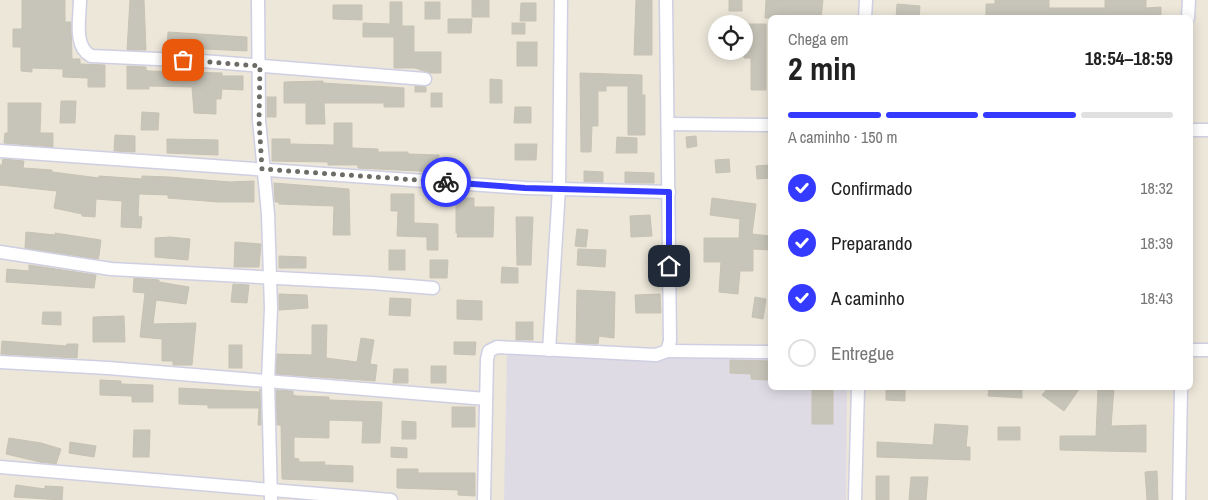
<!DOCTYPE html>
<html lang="pt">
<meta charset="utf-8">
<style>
:root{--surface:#fff;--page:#f6f6f6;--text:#222;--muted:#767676;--line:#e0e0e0;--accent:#343aff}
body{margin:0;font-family:"Archivo Narrow",sans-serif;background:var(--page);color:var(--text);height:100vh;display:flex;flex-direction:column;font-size:19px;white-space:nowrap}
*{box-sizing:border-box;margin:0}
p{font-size:16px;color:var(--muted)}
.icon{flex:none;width:28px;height:28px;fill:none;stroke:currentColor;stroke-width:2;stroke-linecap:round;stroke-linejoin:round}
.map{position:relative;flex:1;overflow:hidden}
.side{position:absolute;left:768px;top:15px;width:425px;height:375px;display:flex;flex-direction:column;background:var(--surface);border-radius:8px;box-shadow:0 2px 12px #0003}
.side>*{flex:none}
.tools{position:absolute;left:708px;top:15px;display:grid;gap:10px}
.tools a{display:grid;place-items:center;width:45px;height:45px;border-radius:50%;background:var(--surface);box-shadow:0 2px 12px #0003;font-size:25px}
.pin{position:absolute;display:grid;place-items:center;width:42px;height:42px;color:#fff;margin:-21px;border-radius:10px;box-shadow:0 2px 8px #0006}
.courier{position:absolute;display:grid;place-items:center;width:50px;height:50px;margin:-25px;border:4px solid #343aff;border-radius:50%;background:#fff;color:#222;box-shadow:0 1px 6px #0007}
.headline em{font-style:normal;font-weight:800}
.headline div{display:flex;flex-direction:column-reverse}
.headline{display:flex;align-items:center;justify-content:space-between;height:85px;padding:0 20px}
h1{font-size:32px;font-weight:800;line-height:38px}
.bar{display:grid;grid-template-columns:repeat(4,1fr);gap:8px 5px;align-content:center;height:60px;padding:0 20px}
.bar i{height:6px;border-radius:4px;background:var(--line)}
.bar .selected{background:var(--accent)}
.bar p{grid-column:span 4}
ol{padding:0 20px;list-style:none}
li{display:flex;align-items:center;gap:15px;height:55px}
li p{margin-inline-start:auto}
li .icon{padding:5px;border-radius:50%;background:var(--accent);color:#fff;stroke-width:4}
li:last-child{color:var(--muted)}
li i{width:28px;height:28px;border:2px solid var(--line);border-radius:50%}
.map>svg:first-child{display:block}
</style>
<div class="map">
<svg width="1208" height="500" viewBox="0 0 1208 500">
<rect width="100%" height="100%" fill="#ece7d9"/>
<path fill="#dfdbe4" d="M507,353L770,355V388H847L846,500H504Z"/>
<g fill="#c7c4b9" stroke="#c7c3b3">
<path d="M22,0H65V22H71L72,59H80V64L105,65V87H88V78L63,77V69L32,68V72L21,71V47H13V29H22Z"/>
<path d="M130,0H144L146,50H127Z"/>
<rect x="472" y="0" width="17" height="17"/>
<path d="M636,0H652V55H634Z"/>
<rect x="729" y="0" width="13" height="11"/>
<path d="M766,0H823L821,18H765Z"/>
<path d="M995,0H1049V8H1105V0H1146V8L1161,7V18H986V4H995Z"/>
<path d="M390,2H402V26H414V52H441V73H430L415,68H394V37H363V23L390,24Z"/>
<rect x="425" y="2" width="15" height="17"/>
<path d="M521,3H536V21H520Z"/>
<path d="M897,4L920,6L919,18H896Z"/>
<path d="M333,5H362V20L333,19Z"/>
<path d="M448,19H472L471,33H448Z"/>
<rect x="512" y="23" width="13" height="11"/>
<path d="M744,24H766V90H751V58H744Z"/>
<path d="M168,32L247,37V51L185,48V51L167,50Z"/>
<rect x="517" y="42" width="20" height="24"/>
<path d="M127,66L146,67V70L149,71L222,73V76H243V90L222,89L221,99H216V114L194,113L192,87L149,86V89H127Z"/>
<path d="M580,73L642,75V95H645V135H628V86H606V91H598V126H592L591,152H581Z"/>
<path d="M490,79L502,80V103H490Z"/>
<path d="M323,81V83L404,88V107H384V103H324L325,124H306V103H284V82Z"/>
<path d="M415,86L426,87V92H415Z"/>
<rect x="431" y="93" width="11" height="14"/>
<rect x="267" y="97" width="9" height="20"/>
<path d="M61,101H76L75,123H60Z"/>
<path d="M8,103H41L40,133H53V147L4,143L5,133H8Z"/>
<path d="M515,107H531V123H514Z"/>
<path d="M142,112L159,113L158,130H141Z"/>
<path d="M334,123H352V148L378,149V152H408V154L439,155V172L358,168V165H328V162L272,161V139H290V144L334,145Z"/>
<path d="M115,135L135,136V152L114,151Z"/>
<path d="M696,136L697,146L687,148L686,137Z"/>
<path d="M617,137L637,138V153H616Z"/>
<path d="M167,139L218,140V155L167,153Z"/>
<path d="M515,144H537L536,160H515Z"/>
<path d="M3,159L24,161L23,168L52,170V172L99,178V176L142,179V176L169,177L230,182L254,181V202H218L168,198V195L139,194L138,216L142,217L141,228L121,227L122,201L96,199L95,217L82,216V214L54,208L57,191L0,185V165H2Z"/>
<path d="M729,159L730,172L716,173L715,160Z"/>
<path d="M769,165L770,178L757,179L756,166Z"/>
<path d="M584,171L603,172V182H584Z"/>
<path d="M625,172L654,173V183H625Z"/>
<path d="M274,183L349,189L350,235H333L334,206L279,204V202H275Z"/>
<path d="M391,194H414V223L438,224V250H427V237L397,236L398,211H391Z"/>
<path d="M456,198H474V207H494L493,237H457L458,233H456Z"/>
<path d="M712,198L756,204L752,234L770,236V250L753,249V271H740L738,294L719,292L721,262H704V238H739L740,219L710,215Z"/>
<path d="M650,215L652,236L631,237L630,216Z"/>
<path d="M516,217H533L531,265H517Z"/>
<path d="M577,229L588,230L586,247L575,246Z"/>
<path d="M26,232L55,235V233L101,240L99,255L98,259L25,248Z"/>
<path d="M170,237L190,239L188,260L155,257V238Z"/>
<path d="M235,242L261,244L259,267H234Z"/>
<path d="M578,249L606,250L605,267L577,265Z"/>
<rect x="389" y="250" width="16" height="20"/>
<path d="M279,256L306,257V268H279Z"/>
<path d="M430,260H448L447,278H430Z"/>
<path d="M29,265L96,275L94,288L6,282L7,269L29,271Z"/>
<path d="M502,267L518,268V283H501Z"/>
<path d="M134,278L159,280V282L189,287L186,304L156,300L153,324L196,323L192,365H173V361H162V339L140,337L145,293L133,292Z"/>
<path d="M233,284L249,285L247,303L231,302Z"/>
<path d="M577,290L615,292L614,338L599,336L598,344L576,343Z"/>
<path d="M279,294L307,295L308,308L279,310Z"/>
<path d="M660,294L661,313H636L635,295Z"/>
<path d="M755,297L766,299L763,319L752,317Z"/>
<path d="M390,298L411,299L410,316L389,315Z"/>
<path d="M457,300L482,301V320L457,319Z"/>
<path d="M43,312H61V325L42,324Z"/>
<path d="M124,316L125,342H93V317Z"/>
<rect x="516" y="322" width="17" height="18"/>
<path d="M312,325H327L326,358L357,362L361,338L374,340L370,364L377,365L375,381L276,374L277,354L312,355Z"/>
<path d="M2,341L66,346L67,344H78L77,358L1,354Z"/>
<path d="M454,342H476L475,355L454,354Z"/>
<rect x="229" y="345" width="13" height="23"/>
<path d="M730,360L769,361L768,380L751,379V374L730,373Z"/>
<rect x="431" y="366" width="15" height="17"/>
<path d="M394,369H408V383H393Z"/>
<path d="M100,380L121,381V384L153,385V402H132V396L100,395Z"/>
<path d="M179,388L260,392V389L261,425H258L259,408H208V405L179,404Z"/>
<rect x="812" y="388" width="21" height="36"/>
<path d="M886,388H905V401L886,400Z"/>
<path d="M989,388H1022V398L988,396Z"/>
<path d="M1048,388H1080L1064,411L1042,395Z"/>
<path d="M1098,388H1114L1111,426L1146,425V452L1060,450V436H1096Z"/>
<path d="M276,390L293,391V395L297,396L329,397V400L382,402L380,443H362L363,421L329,420V438L294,437V458L299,459V462H325L324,465L353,466V482L282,479L281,425H277Z"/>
<rect x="452" y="407" width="23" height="20"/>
<path d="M402,421L416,422V439H402Z"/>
<path d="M935,424L968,426L966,447H970V460L877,457V442L933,445Z"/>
<rect x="998" y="427" width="22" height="13"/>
<path d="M134,430H150L149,457H133Z"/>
<path d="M9,438L41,443L61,449L56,464L40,462L6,454Z"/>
<path d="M70,442L96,446L94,457L69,453Z"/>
<path d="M391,447L407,448V458L391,457Z"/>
<path d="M397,469H418V473H475V496L458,495V490L397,488Z"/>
<path d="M1157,471L1158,500H1147L1145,472Z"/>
<rect x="876" y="476" width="13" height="24"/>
<path d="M911,477H928L926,500H909Z"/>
<path d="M16,485L45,489V486L63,487L62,500L14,497Z"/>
</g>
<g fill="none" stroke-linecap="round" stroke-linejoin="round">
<defs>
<g id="minor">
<path d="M80,0C80,18 73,46 91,56L202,61L425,79"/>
<path d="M258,0L259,120L268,214L271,308L268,381L271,500"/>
<path d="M865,18L866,0"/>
<path d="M1188,18L1189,0"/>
<path d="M668,124L770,125"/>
<path d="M1190,130H1208"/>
<path d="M0,151L525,188L669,192"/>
<path d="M0,252L111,269L372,283L433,288"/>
<path d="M549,350L559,189L561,0"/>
<path d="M1190,350H1208"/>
<path d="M667,351L770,352"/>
<path d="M0,362L108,368L486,399"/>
<path d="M0,467L391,500"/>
<path d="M484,500L487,359L489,351L497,347L656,355L667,351L670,341L666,0"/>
<path d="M855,500L858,388"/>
<path d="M1179,500L1181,388"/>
</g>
</defs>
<use href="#minor" stroke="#cfcfe3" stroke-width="15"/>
<use href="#minor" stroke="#fff" stroke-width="12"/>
</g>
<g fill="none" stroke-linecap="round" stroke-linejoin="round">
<path stroke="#6d6c67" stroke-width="5" stroke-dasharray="0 9" d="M183,60L260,66L259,120L262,169L446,182"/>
<path stroke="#343aff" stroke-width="6" d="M446,182L525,188L669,192V266"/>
</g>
</svg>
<div class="tools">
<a><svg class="icon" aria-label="locate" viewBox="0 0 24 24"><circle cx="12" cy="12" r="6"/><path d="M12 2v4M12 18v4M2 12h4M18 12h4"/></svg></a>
</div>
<div class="pin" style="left:183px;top:60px;background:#ea580c"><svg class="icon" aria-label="bag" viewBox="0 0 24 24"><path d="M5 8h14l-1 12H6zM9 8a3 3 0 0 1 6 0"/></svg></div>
<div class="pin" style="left:669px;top:266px;background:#1f2937"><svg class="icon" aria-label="home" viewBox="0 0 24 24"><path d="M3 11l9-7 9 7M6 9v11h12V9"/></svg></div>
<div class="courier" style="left:446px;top:182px"><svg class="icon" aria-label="bike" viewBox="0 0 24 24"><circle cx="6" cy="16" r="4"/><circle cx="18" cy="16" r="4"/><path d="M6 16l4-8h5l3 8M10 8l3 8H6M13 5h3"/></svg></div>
<section class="side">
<div class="headline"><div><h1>2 min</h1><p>Chega em</p></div><em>18:54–18:59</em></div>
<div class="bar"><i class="selected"></i><i class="selected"></i><i class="selected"></i><i></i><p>A caminho · 150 m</p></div>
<ol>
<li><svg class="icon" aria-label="check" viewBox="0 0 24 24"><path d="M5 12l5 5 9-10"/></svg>Confirmado<p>18:32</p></li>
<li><svg class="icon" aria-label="check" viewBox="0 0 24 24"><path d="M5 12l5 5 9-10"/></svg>Preparando<p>18:39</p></li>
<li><svg class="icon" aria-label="check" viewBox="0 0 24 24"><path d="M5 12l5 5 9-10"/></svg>A caminho<p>18:43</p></li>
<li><i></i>Entregue</li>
</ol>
</section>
</div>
